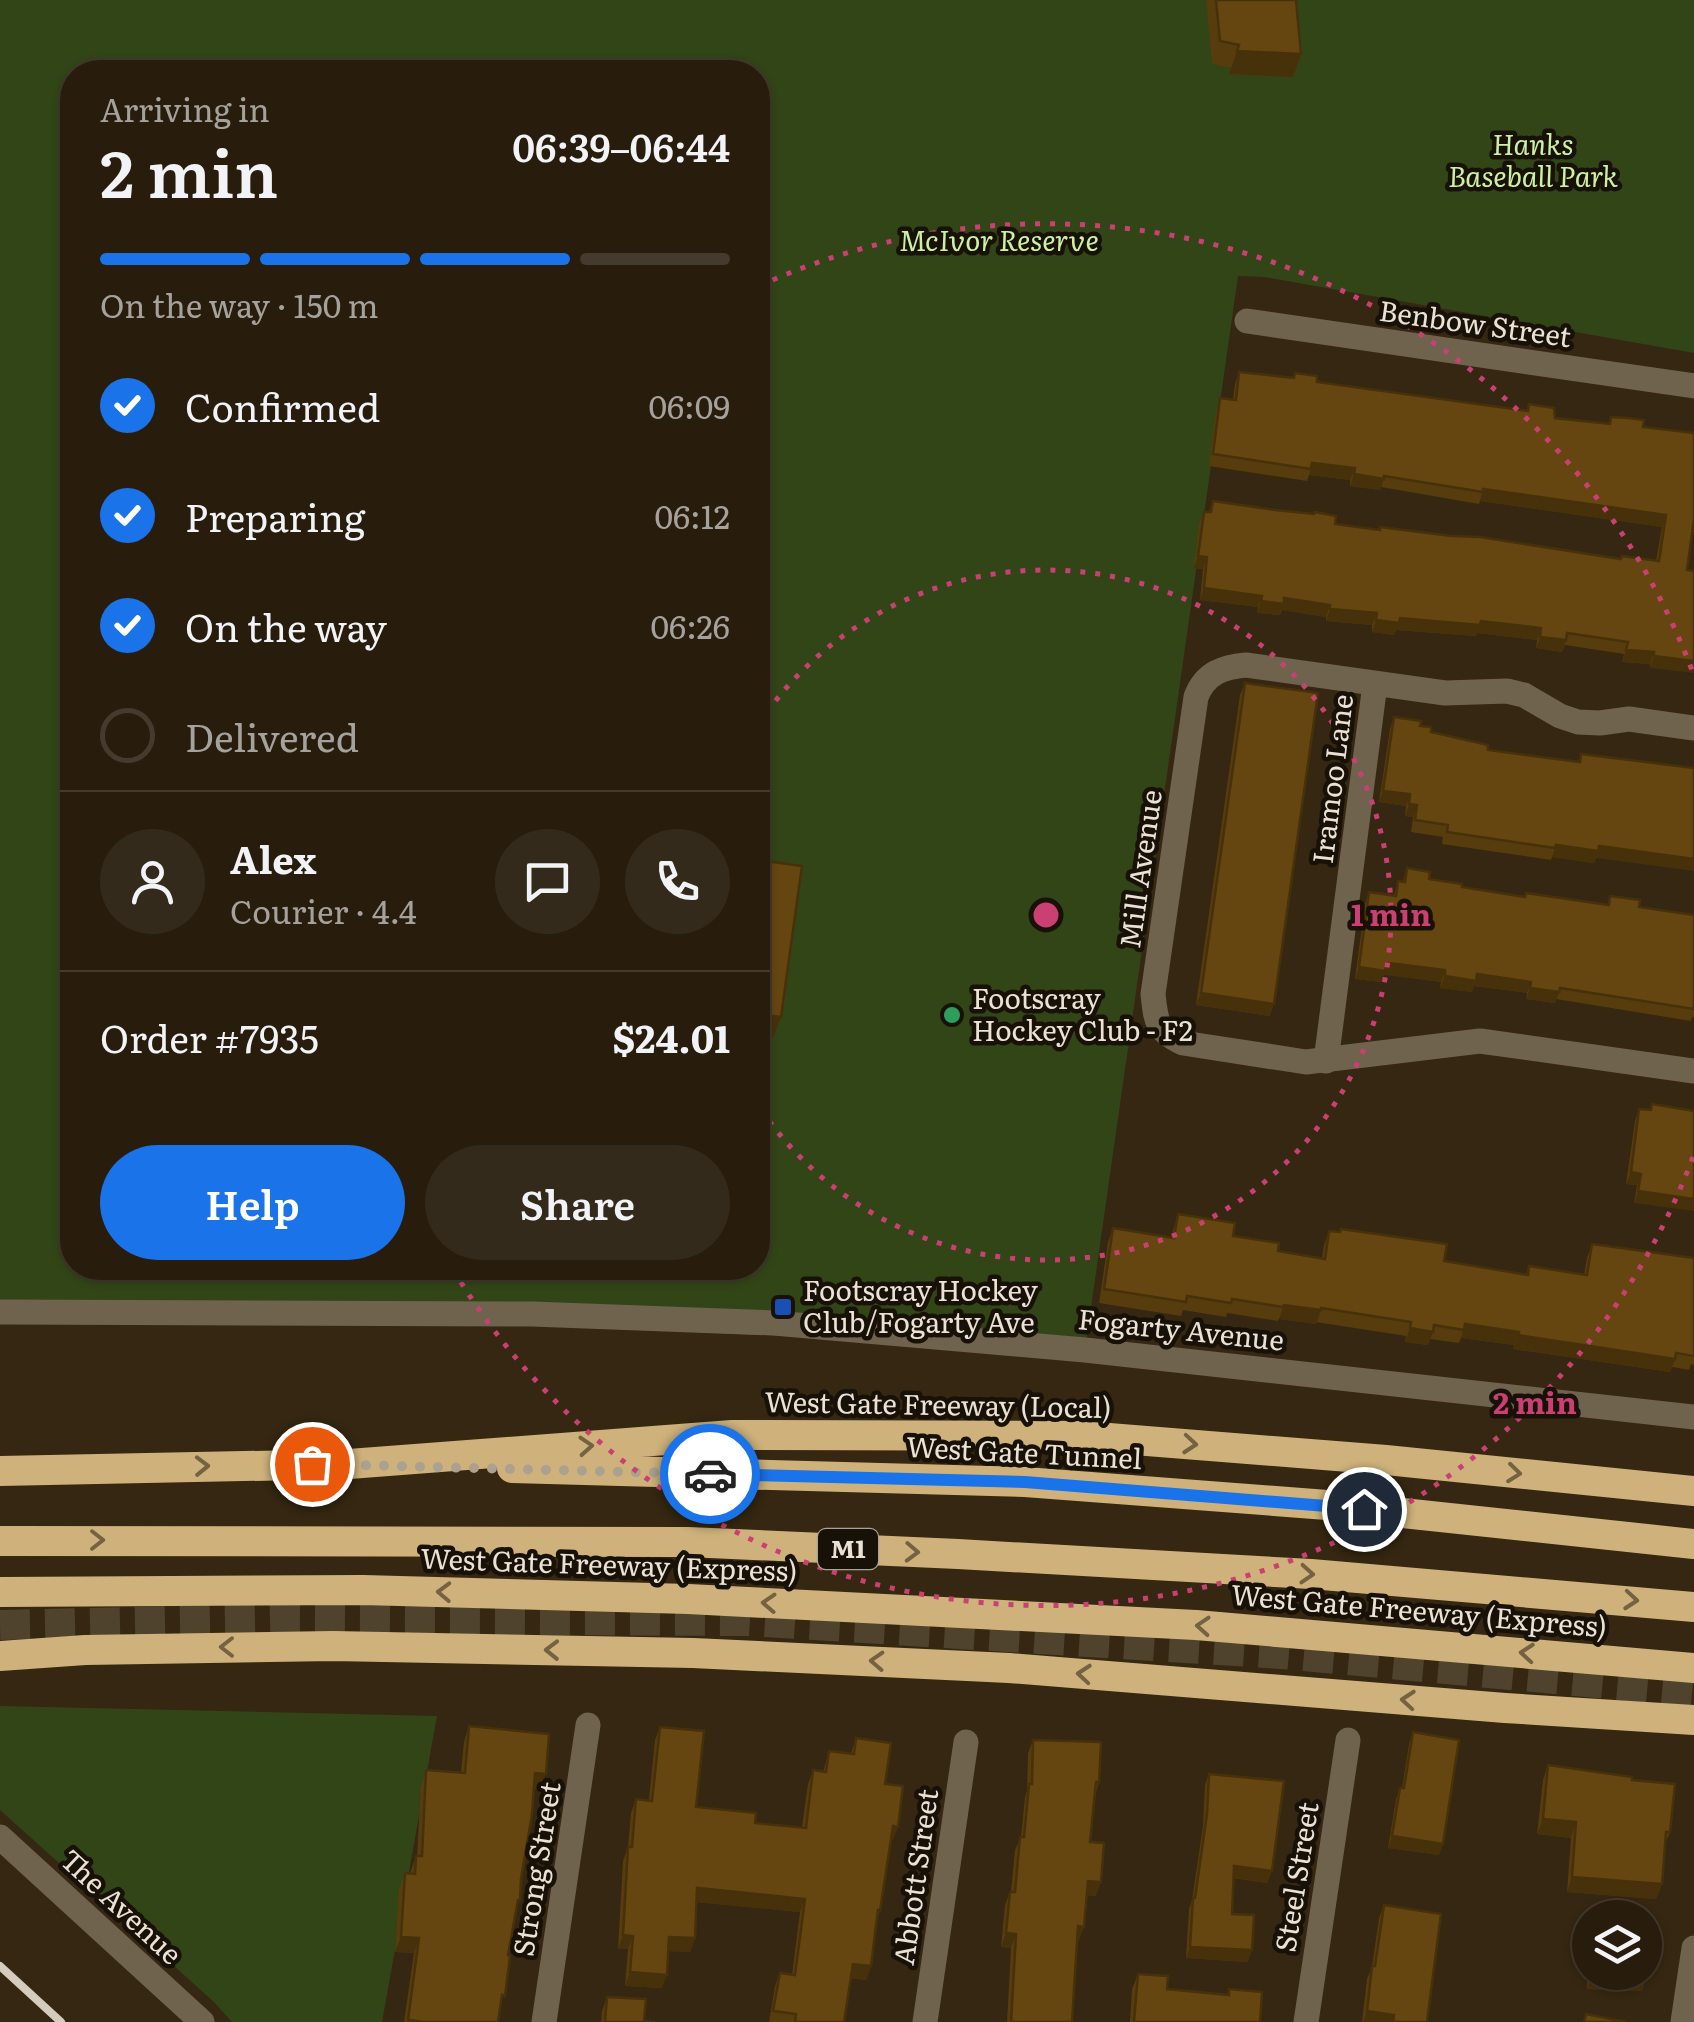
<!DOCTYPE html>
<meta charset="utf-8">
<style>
:root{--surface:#281d0d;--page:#342a1b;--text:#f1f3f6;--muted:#a5a29d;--line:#443b2e;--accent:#1a73e8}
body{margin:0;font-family:Literata,serif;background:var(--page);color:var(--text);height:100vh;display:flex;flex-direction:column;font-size:38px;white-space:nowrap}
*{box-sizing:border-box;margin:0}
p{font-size:32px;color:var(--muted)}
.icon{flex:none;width:55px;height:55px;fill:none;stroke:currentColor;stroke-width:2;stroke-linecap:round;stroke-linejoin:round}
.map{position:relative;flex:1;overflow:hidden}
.drawer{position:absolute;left:60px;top:60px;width:710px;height:1220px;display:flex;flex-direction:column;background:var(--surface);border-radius:40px;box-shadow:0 2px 8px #0004,0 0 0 2px var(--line)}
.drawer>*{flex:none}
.controls{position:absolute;left:1572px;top:1900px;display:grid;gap:20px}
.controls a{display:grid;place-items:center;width:90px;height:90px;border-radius:50%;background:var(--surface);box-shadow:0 2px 8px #0004,0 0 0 2px var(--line);font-size:50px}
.pin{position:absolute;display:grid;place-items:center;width:85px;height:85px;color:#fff;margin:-42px;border:5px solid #fff;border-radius:50%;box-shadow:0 2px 10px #0007}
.courier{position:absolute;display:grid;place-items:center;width:100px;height:100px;margin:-50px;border:8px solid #1a73e8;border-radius:50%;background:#fff;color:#222;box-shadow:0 2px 12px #0007}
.summary em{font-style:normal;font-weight:600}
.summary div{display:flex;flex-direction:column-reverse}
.summary{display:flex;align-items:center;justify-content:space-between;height:170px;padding:0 40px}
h1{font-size:65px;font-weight:600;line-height:75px}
.bar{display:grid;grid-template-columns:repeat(4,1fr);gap:15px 10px;align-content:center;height:120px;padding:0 40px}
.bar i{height:12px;border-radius:8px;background:var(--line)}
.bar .on{background:var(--accent)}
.bar p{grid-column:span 4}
.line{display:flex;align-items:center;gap:25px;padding:0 40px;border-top:2px solid var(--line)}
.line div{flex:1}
.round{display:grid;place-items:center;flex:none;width:105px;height:105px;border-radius:52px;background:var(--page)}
ol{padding:0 40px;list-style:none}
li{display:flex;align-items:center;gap:30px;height:110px}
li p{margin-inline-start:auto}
li .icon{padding:10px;border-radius:50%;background:var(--accent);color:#fff;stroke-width:4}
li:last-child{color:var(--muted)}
li i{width:55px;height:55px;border:5px solid var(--line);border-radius:50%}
.primary-button{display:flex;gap:20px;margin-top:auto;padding:20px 40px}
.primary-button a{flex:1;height:115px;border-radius:60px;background:var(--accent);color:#fff;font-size:40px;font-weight:600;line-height:115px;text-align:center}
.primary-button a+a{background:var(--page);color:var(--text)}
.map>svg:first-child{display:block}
</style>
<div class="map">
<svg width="1694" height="2022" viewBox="0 0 1694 2022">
<rect width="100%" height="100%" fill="#352711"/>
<g fill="#324517" fill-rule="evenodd">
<path d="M0,0H1694V353L1264,277L1238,276L1085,1350L0,1300ZM72,72H758V1268H72Z"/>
<path d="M0,1706L437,1716L382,2022H232L214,2002L0,1810Z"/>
</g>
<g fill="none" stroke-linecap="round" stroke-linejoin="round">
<path stroke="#50432e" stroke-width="30" stroke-dasharray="30 15" stroke-linecap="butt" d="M0,1625L272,1619L749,1621L1282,1654L1694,1692"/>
<g stroke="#6f634e" stroke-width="25">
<path d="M1247,321L1694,386"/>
<path d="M1694,728L1629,719L1600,723L1578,722L1560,716L1524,695L1507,691L1445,693L1246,665C1223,667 1205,673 1196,697L1153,994C1156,1022 1156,1030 1183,1043L1306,1062L1480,1041L1694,1071"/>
<path d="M1326,1061L1375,684"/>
<path d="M0,1312L532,1314L774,1323L1085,1350L1694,1417"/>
<path d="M0,1837L202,2022"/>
<path d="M544,2022L588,1725"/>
<path d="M925,2022L966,1742"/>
<path d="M1306,2022L1348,1740"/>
<path d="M1683,2022L1694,1948"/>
</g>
<g stroke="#cfb27b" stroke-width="30">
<path d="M512,1468L1025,1482L1327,1505L1694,1544"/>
<path d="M0,1471L349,1464L732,1435L1084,1436L1386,1460L1694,1491"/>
<path d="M0,1541L688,1542L958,1554L1311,1574L1694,1607"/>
<path d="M0,1592L363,1590L688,1599L1196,1625L1694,1668"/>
<path d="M0,1656L85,1650L333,1646L693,1653L1009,1668L1505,1708L1694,1720"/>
</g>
<path stroke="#d5ccbe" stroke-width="8" d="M0,1966L61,2022"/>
</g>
<g fill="#573c0e">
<path d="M1206,0H1296L1301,54L1293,77L1229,74L1231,68L1212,64Z"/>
<path d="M1239,372L1293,378L1295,373L1317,382L1527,410L1529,404L1555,418L1609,424L1611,417L1643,427L1694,433V532H1692L1687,570L1650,668V664L1622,662L1624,654L1565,645L1562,652L1536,648L1537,640L1477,633L1476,636L1396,630L1394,635L1372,632V625L1326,621V617L1282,610L1280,615L1257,613L1258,607L1200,600L1203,569L1194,568L1199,523L1204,512H1209L1213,501L1335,524L1620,559L1656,561L1662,527L1480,501L1479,504L1381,487L1380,490L1350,486V480L1309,475L1307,481L1209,466L1216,410L1220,398L1233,400L1235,384Z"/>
<path d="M1245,683L1270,1016L1196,1005L1240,695Z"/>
<path d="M1394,717L1420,726L1431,732L1488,750L1579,762L1581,754L1596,858L1594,863L1552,857L1551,860L1442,844L1443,837L1411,832L1413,817L1405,816L1406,806L1379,802L1390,729Z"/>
<path d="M1407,868L1429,879L1462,887L1524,896L1608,905L1610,896L1639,907L1694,915V1017H1692L1691,1021L1556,999L1555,1003L1526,999L1527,993L1474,986L1472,992L1440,988L1441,982L1393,975H1384L1381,982L1355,979L1365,904L1369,892L1394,896L1398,881H1403Z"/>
<path d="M1652,1104L1694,1111L1634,1203L1637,1185L1626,1184L1635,1121L1639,1109L1650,1110Z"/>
<path d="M1178,1214L1233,1236L1278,1251L1322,1258L1324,1245L1329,1231L1444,1261L1526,1274L1529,1266L1584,1275L1587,1258L1592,1244L1694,1258V1365L1691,1364L1689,1370L1672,1367L1670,1372L1513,1349L1514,1345L1461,1338L1459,1343L1430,1339L1428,1345L1405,1342L1406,1336L1316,1322V1324L1279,1319L1278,1321L1227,1313L1226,1317L1183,1310L1181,1316L1099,1303L1108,1242L1113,1228L1171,1237Z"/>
<path d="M469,1726L540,1789H534L498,2022H404L414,1953L395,1952L399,1888L405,1873H410L416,1856H417L421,1786L426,1770L461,1772L464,1742Z"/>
<path d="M660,1727L696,1807L755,1823L802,1827L808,1784L813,1770L823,1772L829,1751L851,1753L856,1738L885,1784L893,1840H891L880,1911L876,1922L871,1966L866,1980L851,1978L844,2022H769L775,1986L780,1973L792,1975L800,1912L697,1902L695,1938L690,1952L668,1951L662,1988L625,1986L628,1949H618L623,1861L628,1847L631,1813L636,1799L649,1800L655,1740Z"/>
<path d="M1413,1732L1443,1844L1439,1855L1388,1848L1396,1799L1400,1788H1402L1409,1744Z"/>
<path d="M1033,1740L1099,1782L1095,1795L1090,1842L1096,1896L1087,1895L1079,1940H1077L1072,2022H1007L1011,1948L1001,1947L1005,1905L1010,1892H1011L1015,1850L1021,1837L1025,1797L1027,1791L1028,1753Z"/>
<path d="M1548,1765L1632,1780L1670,1832L1664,1846L1662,1884L1656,1899L1567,1892L1571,1838L1537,1834L1543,1780Z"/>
<path d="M1209,1774L1272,1871L1267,1883L1233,1878L1232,1914L1248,1962L1186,1958L1189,1909L1192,1900L1203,1826L1205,1785Z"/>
<path d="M1384,1905L1427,2022H1362L1367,1979L1372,1967L1379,1918Z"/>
<path d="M1590,1941V1972H1645L1642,1991L1587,1989L1588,1946Z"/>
<path d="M1138,1974L1167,1989L1228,1995L1229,1989L1260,2022H1130L1132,1989Z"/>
<path d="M607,1997L644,2021L655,2022H601L602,2011Z"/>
</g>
<g fill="#47310b">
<path d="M1237,51L1301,54L1293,77L1229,74Z"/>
<path d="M1312,463L1355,468L1350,480L1309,475Z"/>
<path d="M1354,474L1384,479L1380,490L1350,486Z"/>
<path d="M1483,489L1666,515L1662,527L1480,501Z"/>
<path d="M1198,556L1207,557L1203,569L1194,568Z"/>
<path d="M1204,588L1262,596L1258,607L1200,600Z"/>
<path d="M1284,598L1330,605L1326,617L1281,610L1280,615L1257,613L1261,601Z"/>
<path d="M1330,609L1377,613L1372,625L1326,621Z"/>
<path d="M1400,618L1481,621L1541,628L1537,640L1477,633L1476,636L1396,630L1394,635L1372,632L1376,620Z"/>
<path d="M1540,637L1566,640L1562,652L1536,648Z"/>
<path d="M1626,650L1654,652L1650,664L1622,662Z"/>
<path d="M1654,656L1694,661V673L1650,668Z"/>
<path d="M1383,791L1410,794L1406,806L1379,802Z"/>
<path d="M1409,804L1417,805L1413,817L1405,816Z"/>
<path d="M1556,845L1599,846L1694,859V871L1596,858L1594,863L1552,857Z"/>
<path d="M1387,963L1397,964L1445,970L1441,982L1384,975L1381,982L1355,979L1359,967Z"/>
<path d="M1477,974L1531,982L1527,993L1474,986L1472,992L1440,988L1445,976Z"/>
<path d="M1530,988L1559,992L1555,1003L1526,999Z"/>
<path d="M1201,993L1274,1004L1270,1016L1196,1005Z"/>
<path d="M758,1014L781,1017L772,1040L758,1038Z"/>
<path d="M1631,1172L1641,1174L1637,1185L1626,1184Z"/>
<path d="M1638,1191L1694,1199V1211L1634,1203Z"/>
<path d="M1284,1305L1321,1310L1316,1324L1279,1319Z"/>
<path d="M1465,1324L1519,1332L1514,1345L1461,1338Z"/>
<path d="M1410,1328L1433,1332L1428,1345L1405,1342Z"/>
<path d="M1518,1335L1675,1359L1670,1372L1513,1349Z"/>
<path d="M535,1773L546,1774L540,1789L529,1788Z"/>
<path d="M1543,1819L1576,1822L1571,1838L1537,1834Z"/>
<path d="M893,1826L898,1827L893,1840H888Z"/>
<path d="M1392,1836L1443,1844L1439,1855L1388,1848Z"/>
<path d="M1234,1866L1272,1871L1267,1883L1229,1877Z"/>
<path d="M1572,1877L1662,1884L1656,1899L1567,1892Z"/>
<path d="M1088,1881L1101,1882L1096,1896L1083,1895Z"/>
<path d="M697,1888L805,1899L800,1912L693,1902Z"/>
<path d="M1078,1926L1084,1927L1079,1940L1073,1939Z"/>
<path d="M1006,1933L1016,1934L1011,1948L1001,1947Z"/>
<path d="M623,1935L633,1936L628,1949H618Z"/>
<path d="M401,1937L419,1938L414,1953L395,1952Z"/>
<path d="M669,1937L695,1938L690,1952L664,1951Z"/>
<path d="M1190,1947L1252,1950L1248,1962L1186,1958Z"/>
<path d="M853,1964L871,1966L866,1980L848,1978Z"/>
<path d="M630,1972L667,1975L662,1988L625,1986Z"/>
<path d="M1591,1977L1646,1979L1642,1991L1587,1989Z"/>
<path d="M1367,2011L1394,2015L1392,2022H1363Z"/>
</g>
<g fill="#654610" stroke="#47310b" stroke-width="2.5">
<path d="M1216,0H1296L1301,54L1237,51L1239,45L1220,41Z"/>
<path d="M1239,372L1294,378L1295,373L1317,376V382L1528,411L1529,404L1541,406L1554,408L1555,418L1610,424L1611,417L1628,418L1644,420L1643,427L1694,433V519L1687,570L1694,571V661L1654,656V652L1626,650L1628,642L1567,633L1566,640L1540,637L1541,628L1481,621L1480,625L1400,618L1399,623L1376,620L1377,613L1330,609V605L1284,598V604L1261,601L1262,596L1204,588L1207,557L1198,556L1204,512H1211L1213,501L1275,510L1314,514L1315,512L1336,516L1335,524L1380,530V527L1451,536L1480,537L1621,559L1622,556L1659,561L1666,515L1483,489V492L1384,476V479L1354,474L1355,468L1312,463L1311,469L1213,454L1220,398L1236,400Z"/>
<path d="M1245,683L1318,693L1274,1004L1201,993Z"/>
<path d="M1394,717L1421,721L1420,726L1431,727V732L1488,745V750L1580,762L1581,754L1694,768V859L1599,846L1598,851L1556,845L1555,848L1447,832L1448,825L1415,820L1417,805L1409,804L1410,794L1383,791Z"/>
<path d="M758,860L802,866L781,1017L758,1014Z"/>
<path d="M1407,868L1430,872L1429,879L1462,884V887L1525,897L1526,893L1609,905L1610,896L1640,900L1639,907L1694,915V1009L1560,988L1559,992L1530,988L1531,982L1477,974L1476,981L1445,976V970L1397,964L1387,963L1385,971L1359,967L1369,892L1396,896L1398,881L1405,882Z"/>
<path d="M1652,1104L1694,1111V1199L1638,1191L1641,1174L1631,1172L1639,1109L1651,1110Z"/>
<path d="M1178,1214L1235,1223L1233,1236L1279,1243L1278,1251L1325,1259L1329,1231L1340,1232L1341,1229L1447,1244L1444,1261L1528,1275L1529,1266L1587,1275L1592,1244L1694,1258V1356L1676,1353L1675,1359L1518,1335L1519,1332L1465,1324L1464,1330L1434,1325L1433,1332L1410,1328L1411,1322L1321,1308V1310L1284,1305L1283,1307L1232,1299L1231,1303L1187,1296L1186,1302L1104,1289L1113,1228L1174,1238Z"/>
<path d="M469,1726L549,1734L546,1774L535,1773L532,1814L521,1879L520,1900H518L508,1955L510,1956L505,1996L502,1995L498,2022H424L408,2020L419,1938L401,1937L405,1873L415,1874L416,1856H422L426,1770L465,1773Z"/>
<path d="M660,1727L704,1731L696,1807L756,1813L755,1823L806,1828L813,1770L826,1772L829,1751L854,1754L856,1738L891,1743L885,1784L903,1786L898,1827L893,1826L880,1911L878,1910L871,1966L853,1964L844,2022H795L796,2014L773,2011L780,1973L795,1975L805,1899L697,1888L695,1938L669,1937L667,1975L630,1972L633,1936L623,1935L628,1847H632L636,1799L652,1801Z"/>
<path d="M1413,1732L1459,1740L1443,1844L1392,1836L1400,1788H1404Z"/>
<path d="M1033,1740L1101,1742L1099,1782H1096L1090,1842L1104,1843L1101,1882L1088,1881L1084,1927L1078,1926L1072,2022H1011L1016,1934L1006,1933L1010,1892H1015L1020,1837H1024L1029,1784H1032Z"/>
<path d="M1548,1765L1632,1777V1780L1675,1784L1670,1832H1666L1662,1884L1572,1877L1576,1822L1543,1819Z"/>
<path d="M1209,1774L1284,1781L1272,1871L1234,1866L1232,1914L1254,1915L1252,1950L1190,1947L1193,1898H1195L1207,1814Z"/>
<path d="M1384,1905L1441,1914L1427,2022H1393L1394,2015L1367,2011L1372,1966H1375Z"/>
<path d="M1645,1936L1647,1937L1646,1979L1591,1977V1972H1645Z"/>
<path d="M1138,1974L1168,1976L1167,1989L1229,1995V1989L1262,1992L1260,2022H1134Z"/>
<path d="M607,1997L646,1999L644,2021L655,2022H605Z"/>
<path d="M1586,2014L1626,2022H1584Z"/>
</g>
<defs><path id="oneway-chevron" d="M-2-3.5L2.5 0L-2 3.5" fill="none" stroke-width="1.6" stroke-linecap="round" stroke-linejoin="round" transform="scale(2.5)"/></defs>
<g stroke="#746242">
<use href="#oneway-chevron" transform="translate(1190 1444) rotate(5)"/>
<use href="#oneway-chevron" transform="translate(586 1446) rotate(-4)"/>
<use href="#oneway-chevron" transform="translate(202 1466) rotate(-1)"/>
<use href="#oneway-chevron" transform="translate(1514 1473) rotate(6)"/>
<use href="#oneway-chevron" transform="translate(97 1540)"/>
<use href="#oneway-chevron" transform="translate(912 1552) rotate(2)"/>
<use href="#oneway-chevron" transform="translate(1307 1574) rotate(4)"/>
<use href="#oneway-chevron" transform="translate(444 1592) rotate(-178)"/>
<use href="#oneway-chevron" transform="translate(1631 1600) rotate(5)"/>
<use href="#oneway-chevron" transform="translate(769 1603) rotate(-177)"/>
<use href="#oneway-chevron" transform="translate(1203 1626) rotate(-176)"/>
<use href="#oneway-chevron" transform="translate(227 1647) rotate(180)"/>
<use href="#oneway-chevron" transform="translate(552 1650) rotate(-179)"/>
<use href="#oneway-chevron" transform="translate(1527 1653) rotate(-175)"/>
<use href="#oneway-chevron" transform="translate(877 1661) rotate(-177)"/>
<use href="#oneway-chevron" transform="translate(1084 1674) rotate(-175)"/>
<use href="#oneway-chevron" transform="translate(1408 1700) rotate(-175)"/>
</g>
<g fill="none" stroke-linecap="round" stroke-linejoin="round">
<path stroke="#aba190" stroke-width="10" stroke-dasharray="0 18" d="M312,1464L710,1474"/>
<path stroke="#1a73e8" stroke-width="12" d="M710,1474L1025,1482L1364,1509"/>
</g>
<g fill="none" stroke="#ca4073" stroke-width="5" stroke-dasharray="5 10">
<path d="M758 725A345 345 0 1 1 758 1105"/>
<path d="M1693 1157A691 691 0 0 1 454 1271M759 286A691 691 0 0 1 1693 673"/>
</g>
<circle fill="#2e9e5b" stroke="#181108" stroke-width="4" cx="952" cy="1015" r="10"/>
<rect fill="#1a4fb4" stroke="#181108" stroke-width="4" x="773" y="1297" width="20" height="20" rx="5"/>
<g text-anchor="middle" stroke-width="9" stroke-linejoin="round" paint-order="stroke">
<rect fill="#181108" stroke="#aca398" stroke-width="2.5" x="818" y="1529" width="60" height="40" rx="8"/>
<g font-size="25" font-weight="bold" fill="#ebe2d5">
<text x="848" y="1558">M1</text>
</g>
<g font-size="28" font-style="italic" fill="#cdf1a1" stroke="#181108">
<text x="1533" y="155">Hanks<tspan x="1533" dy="32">Baseball Park</tspan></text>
<text x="999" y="251">McIvor Reserve</text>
</g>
<g font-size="28" fill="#ebe2d5" stroke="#181108">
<text transform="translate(1475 324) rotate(8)" y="10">Benbow Street</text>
<text transform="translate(1333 779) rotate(-83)" y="10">Iramoo Lane</text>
<text transform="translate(1141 869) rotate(-82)" y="10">Mill Avenue</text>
<text transform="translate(1181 1330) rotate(6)" y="10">Fogarty Avenue</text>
<text transform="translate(938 1405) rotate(1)" y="10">West Gate Freeway (Local)</text>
<text transform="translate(1024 1453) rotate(3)" y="10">West Gate Tunnel</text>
<text transform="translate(609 1565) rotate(2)" y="10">West Gate Freeway (Express)</text>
<text transform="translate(1419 1611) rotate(5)" y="10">West Gate Freeway (Express)</text>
<text transform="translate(537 1869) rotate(-81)" y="10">Strong Street</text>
<text transform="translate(916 1877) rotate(-82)" y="10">Abbott Street</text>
<text transform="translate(1297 1877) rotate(-81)" y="10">Steel Street</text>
<text transform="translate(121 1907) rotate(43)" y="10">The Avenue</text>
</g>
<g font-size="28" fill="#ebe2d5" stroke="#181108" text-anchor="start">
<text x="972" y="1009">Footscray<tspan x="972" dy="32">Hockey Club - F2</tspan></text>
<text x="803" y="1301">Footscray Hockey<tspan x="803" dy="32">Club/Fogarty Ave</tspan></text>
</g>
</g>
<circle cx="1046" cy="915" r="15" fill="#ca4073" stroke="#181108" stroke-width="5"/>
<g font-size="30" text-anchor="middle" font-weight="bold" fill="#ca4073" stroke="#181108" stroke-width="9" stroke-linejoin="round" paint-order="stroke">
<text x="1391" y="926">1 min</text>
<text x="1535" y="1414">2 min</text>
</g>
</svg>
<div class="controls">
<a><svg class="icon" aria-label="layers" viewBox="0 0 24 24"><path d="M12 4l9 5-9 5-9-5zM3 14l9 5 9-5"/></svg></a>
</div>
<div class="pin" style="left:312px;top:1464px;background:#ea580c"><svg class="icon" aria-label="bag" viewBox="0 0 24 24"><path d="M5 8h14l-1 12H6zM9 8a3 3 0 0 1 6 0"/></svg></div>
<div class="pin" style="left:1364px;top:1509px;background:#1f2937"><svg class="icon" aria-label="home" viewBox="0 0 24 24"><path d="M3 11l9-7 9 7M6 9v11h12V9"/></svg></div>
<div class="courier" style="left:710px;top:1474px"><svg class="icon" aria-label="car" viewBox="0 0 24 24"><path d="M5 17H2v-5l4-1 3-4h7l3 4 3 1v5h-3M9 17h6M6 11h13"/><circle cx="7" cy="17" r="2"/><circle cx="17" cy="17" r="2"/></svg></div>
<section class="drawer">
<div class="summary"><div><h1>2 min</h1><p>Arriving in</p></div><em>06:39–06:44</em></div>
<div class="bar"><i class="on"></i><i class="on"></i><i class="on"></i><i></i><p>On the way · 150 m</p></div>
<ol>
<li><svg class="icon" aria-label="check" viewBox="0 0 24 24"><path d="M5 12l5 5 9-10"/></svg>Confirmed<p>06:09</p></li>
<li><svg class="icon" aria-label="check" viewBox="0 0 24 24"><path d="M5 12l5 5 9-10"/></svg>Preparing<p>06:12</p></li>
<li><svg class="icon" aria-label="check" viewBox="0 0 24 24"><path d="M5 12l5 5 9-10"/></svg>On the way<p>06:26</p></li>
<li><i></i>Delivered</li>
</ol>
<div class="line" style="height:180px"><a class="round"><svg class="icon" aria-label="person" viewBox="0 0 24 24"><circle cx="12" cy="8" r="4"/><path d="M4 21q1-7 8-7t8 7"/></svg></a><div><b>Alex</b><p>Courier · 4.4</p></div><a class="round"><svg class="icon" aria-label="chat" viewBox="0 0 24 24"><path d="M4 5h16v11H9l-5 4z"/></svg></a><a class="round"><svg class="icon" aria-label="phone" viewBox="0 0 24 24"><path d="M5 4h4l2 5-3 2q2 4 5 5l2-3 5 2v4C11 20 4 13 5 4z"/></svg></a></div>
<div class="line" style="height:130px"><div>Order #7935</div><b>$24.01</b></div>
<div class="primary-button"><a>Help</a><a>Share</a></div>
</section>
</div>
